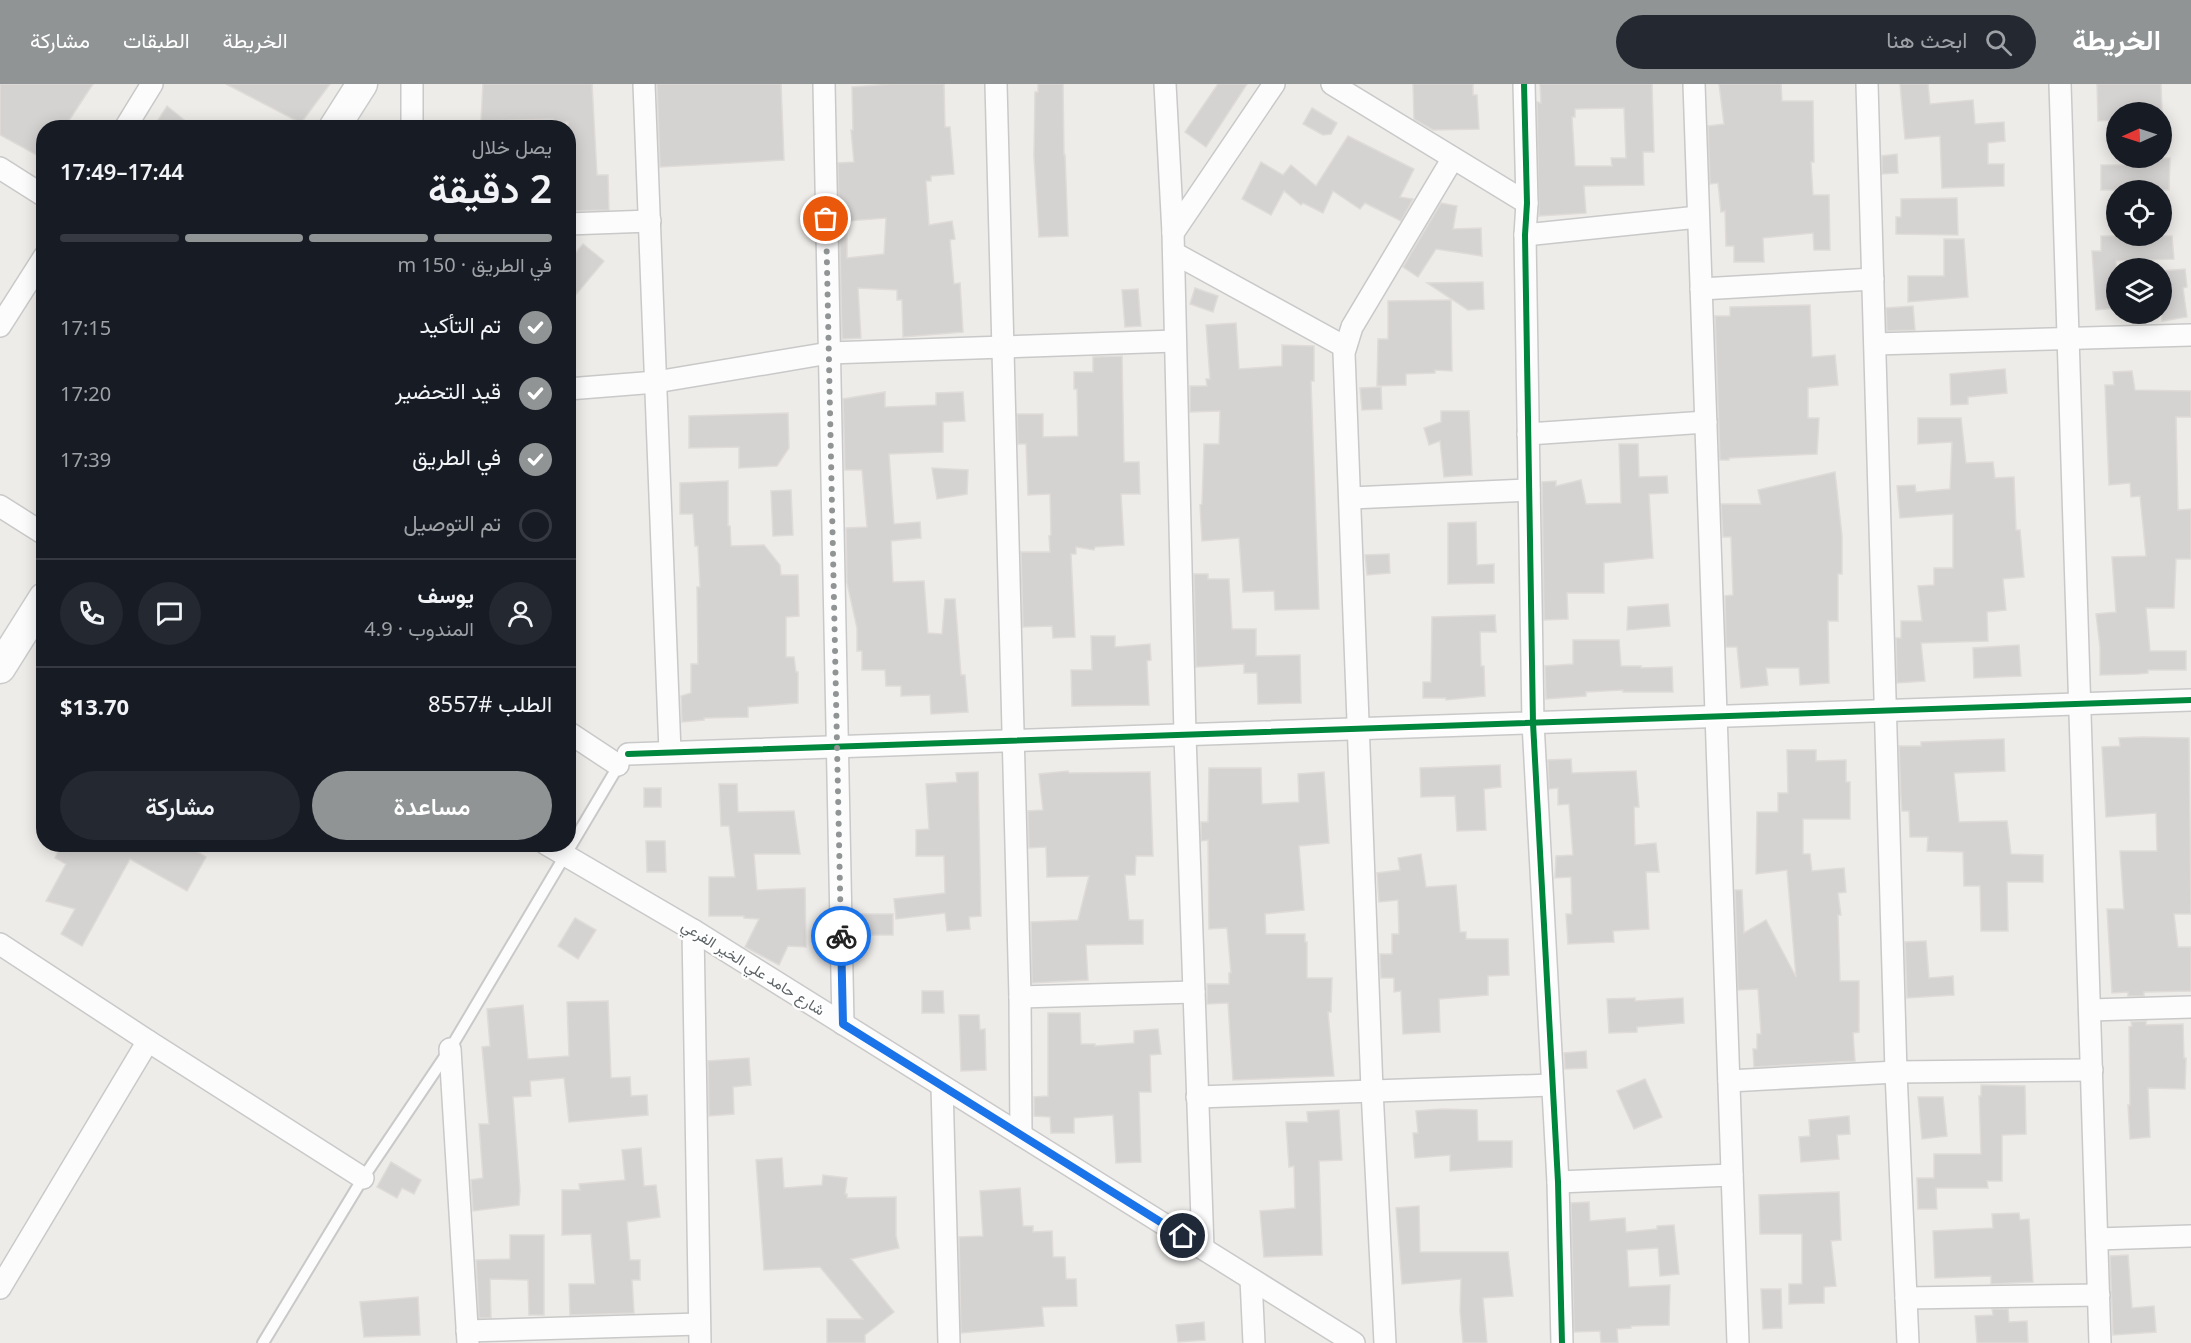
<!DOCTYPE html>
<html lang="ar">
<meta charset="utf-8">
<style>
:root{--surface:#171b24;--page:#242831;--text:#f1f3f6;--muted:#9ea1a6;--line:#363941;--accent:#909494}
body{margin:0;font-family:"Noto Sans",Vazirmatn,sans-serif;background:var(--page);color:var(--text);direction:rtl;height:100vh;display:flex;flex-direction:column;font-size:22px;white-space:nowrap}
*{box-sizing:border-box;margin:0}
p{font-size:20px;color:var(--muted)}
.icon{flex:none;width:33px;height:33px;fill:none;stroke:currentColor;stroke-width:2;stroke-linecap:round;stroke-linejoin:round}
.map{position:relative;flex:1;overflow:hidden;direction:ltr}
.side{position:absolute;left:36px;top:36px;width:540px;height:732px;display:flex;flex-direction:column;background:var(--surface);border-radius:24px;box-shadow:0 3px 15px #0003;direction:rtl}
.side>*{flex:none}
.needle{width:39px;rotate:267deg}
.buttons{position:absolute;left:2106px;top:18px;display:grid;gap:12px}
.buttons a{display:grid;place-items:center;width:66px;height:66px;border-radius:50%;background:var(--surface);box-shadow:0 3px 15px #0003;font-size:30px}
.pin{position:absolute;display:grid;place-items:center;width:51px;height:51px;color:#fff;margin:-26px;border:3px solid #fff;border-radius:50%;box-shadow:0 2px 6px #0007}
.courier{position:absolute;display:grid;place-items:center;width:60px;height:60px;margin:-30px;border:4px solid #1a73e8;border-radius:50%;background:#fff;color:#222;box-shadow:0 2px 8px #0007}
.overview em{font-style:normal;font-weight:600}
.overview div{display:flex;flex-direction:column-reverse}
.overview{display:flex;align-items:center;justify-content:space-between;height:102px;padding:0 24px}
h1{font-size:39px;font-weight:600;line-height:45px}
.bar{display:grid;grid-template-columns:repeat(4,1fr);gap:9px 6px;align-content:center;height:72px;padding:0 24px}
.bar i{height:8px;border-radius:4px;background:var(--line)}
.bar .active{background:var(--accent)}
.bar p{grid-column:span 4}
.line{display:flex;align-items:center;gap:15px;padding:0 24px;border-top:2px solid var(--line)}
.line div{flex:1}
.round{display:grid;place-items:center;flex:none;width:63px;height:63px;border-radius:32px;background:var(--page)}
ol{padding:0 24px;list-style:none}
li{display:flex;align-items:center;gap:18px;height:66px}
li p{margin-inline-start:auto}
li .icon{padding:6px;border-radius:50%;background:var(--accent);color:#fff;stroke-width:4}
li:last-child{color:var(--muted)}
li i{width:33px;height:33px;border:3px solid var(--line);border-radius:50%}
.primary-button{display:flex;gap:12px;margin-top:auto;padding:12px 24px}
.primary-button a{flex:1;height:69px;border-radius:36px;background:var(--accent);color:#fff;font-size:24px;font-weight:600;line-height:69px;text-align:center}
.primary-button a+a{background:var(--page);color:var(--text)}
header{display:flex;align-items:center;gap:36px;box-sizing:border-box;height:84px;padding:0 30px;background:var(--accent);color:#fff}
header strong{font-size:28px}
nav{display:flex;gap:33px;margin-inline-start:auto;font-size:21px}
.search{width:420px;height:54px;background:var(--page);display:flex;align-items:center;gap:15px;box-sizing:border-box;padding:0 21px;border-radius:33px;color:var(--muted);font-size:22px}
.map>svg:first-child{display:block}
</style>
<header>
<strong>الخريطة</strong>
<div class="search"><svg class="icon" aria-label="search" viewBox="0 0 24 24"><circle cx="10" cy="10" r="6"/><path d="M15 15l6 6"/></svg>ابحث هنا</div>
<nav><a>الخريطة</a><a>الطبقات</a><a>مشاركة</a></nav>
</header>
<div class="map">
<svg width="2191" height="1259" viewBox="0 0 2191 1259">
<rect width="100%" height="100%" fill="#eeece9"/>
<g fill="#d5d3d2" stroke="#dedbd8" stroke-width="1.5" fill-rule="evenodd">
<path d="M0,0H93L64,44H44V75L0,51Z"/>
<path d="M226,0H330L301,39Z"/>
<path d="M483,0H592L597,91H608L609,126L568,127V38L553,39V35L481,37Z"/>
<path d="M657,0H781L784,76L660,83Z"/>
<path d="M891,0H944L945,43H950L954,90L931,92V97H926L929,141L952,137L955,155L950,156L954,200L960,199L963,248L903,253L902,216H897V206L858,204L861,254L842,255L838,79L854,78L851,46H853L852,3ZM886,134L884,170L847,174V137Z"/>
<path d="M1038,0H1063L1064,71H1065L1068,152L1039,153L1034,72L1035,8H1038Z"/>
<path d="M1218,0H1247L1206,63L1185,48Z"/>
<path d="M1413,0H1473V11H1477L1479,45L1433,46L1414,35Z"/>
<path d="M1540,0H1652L1654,68H1643L1644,101L1584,102L1586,129L1539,132L1537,18L1541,19ZM1624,24L1626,74H1611L1612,82H1575L1572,33H1575V25Z"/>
<path d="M1719,0H1781L1782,17H1813L1814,78H1811L1813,111H1829L1830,166H1814L1813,149L1763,154L1764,178H1734V162H1726L1725,127L1721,128L1718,99L1710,100L1708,42L1724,40Z"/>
<path d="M1900,0H1928L1930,20L1973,16L1975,40L2004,38L2005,57L1988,59V80H2004V102L1942,104L1940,52L1905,55Z"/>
<path d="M2097,0H2161L2162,28H2116V36L2098,37Z"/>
<path d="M167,22L194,44H153Z"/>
<path d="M1312,24L1337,39L1331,50L1323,51L1303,40Z"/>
<path d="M1348,52L1414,85L1400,113L1413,115L1401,137L1365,119L1360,125L1333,107L1323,129L1303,119L1301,121L1284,107L1271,131L1242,115L1261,78L1283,91L1291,81L1316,102Z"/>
<path d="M1897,70L1898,89L1882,90V72Z"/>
<path d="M2144,74H2170L2169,106H2101V81H2144Z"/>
<path d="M1957,114L1958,151L1896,150V133H1901V115Z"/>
<path d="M1441,119L1457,122L1453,145L1481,144L1482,172L1436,165L1418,193L1403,183Z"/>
<path d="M2101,152H2172L2174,175L2116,177V224L2096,226L2092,167H2101Z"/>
<path d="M1944,155H1964L1968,213L1908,218V192H1944Z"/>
<path d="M583,160L604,177L568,220V178Z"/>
<path d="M2185,185L2187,203L2183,204L2187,233L2162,237V187Z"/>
<path d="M1483,198L1484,225L1468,226L1427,199Z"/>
<path d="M1195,204L1218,212L1213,228L1190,220Z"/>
<path d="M1138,205L1141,242L1125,243L1122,206Z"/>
<path d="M1451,216L1452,287L1435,286V289L1406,290V301L1377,302L1378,255H1388V217Z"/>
<path d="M1810,221L1812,273L1835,271L1838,301L1808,304V334H1819L1817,370L1729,374V376H1720L1715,232H1730V223Z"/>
<path d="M1913,222L1915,246L1887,247L1886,224Z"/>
<path d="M1236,239L1239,285L1282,282V261L1314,262V297H1311L1319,525L1275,526L1274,507L1243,508L1239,454L1202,457L1200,421L1202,420L1204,360H1219L1220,327L1190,328V302H1207L1206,295H1210L1206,241Z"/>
<path d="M1122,272L1124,378H1139L1140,410H1121L1124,461L1095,463L1094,466L1076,463V470H1071L1075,553L1053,554L1052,542L1023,543L1021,468H1050L1049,452L1051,451L1050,410L1028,411L1026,360H1018L1017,330H1043V353L1078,352L1077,305H1074V288H1093V273Z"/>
<path d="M2005,285L2007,309L1968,313V320L1951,321L1950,290Z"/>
<path d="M2132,287L2135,306L2191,307V333H2176L2178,426L2191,425V475H2176L2174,524H2146L2150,567H2186V586H2148V589L2138,590L2100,591V563L2096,530L2116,528L2112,473L2146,472L2140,412L2131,413L2130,399L2109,401L2105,301H2114L2113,288Z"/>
<path d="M1381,303L1382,325L1362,326L1360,304Z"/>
<path d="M885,308V323L936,321V309L963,308L965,337L943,338V368L889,370L894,440L920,438L921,454L891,457L893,498L924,497L928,549L942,550L945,515H955L961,591H965L968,628L931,630L930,611L901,612V602H886L885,586H862V567H857V544L847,499L846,444L867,443L862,386H845L843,315Z"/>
<path d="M1441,327H1469L1472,391L1444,393L1440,357L1429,361L1424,344L1441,338Z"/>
<path d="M788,329L789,364L777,382L739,384V363L689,364V332Z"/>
<path d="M1918,334H1961L1966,379L1993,378L1995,394L2014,393L2016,446H2020L2024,493L2003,495L2006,526L1987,528L1988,557L1921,559L1925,597L1897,599L1896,554H1901V537H1922L1918,502L1934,501V484H1953V430L1900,434L1897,402L1915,401L1916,408L1950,405L1952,358L1918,360Z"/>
<path d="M1619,360H1638L1639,393L1667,392L1668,409L1649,410L1653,474L1604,479V509H1567L1568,535L1544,536L1542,398L1556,397V402L1581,396L1586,420L1621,419Z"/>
<path d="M932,384L968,386L967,410L937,415Z"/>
<path d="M1835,388L1842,452V490H1838V537H1828L1829,599L1800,601L1799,584H1766L1768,601L1741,604L1737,563H1726L1725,512L1733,511L1731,453H1723L1721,420H1761L1758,406Z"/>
<path d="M728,397V442H730L731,462L764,461L780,481L781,491H798L799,532L786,533V573H794L796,588H798V619L748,623V633L704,634V636L682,638L681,612L691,609V580H698L697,503H700L698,462H695L693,430H680V399Z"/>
<path d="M791,406L793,451L773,452L771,407Z"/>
<path d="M1476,438L1477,481L1494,480V499L1448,500V439Z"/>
<path d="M1389,470L1390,489L1367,491L1365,471Z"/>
<path d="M1194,490H1208V495H1229L1232,545H1256V572L1300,571L1301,619L1258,620L1257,589H1244V580L1196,583Z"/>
<path d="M1668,520L1670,542L1627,546L1628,523Z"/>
<path d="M1495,531L1496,548H1480L1481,582H1484L1485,612L1446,616V614H1423V598H1431L1432,533Z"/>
<path d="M1091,552H1115V563L1150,560L1151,576L1147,577L1149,621L1072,622L1071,586H1092Z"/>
<path d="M1573,556H1619L1621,582H1641V584L1672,583L1673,608H1623V606L1586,608V612L1546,615L1545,582L1573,580Z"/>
<path d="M2019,561L2021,592L1974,594L1973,564Z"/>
<path d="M2142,653L2189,654L2191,830H2174L2178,863H2191V907L2144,908V912H2128V908L2112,909L2107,825H2124L2120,767H2157L2156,729L2106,733L2102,663L2120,662L2119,654Z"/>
<path d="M2004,655L2005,687L1954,689L1959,738L2007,737L2011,770L2043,771V798H2007L2008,847H1981L1980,802H1964L1963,768L1927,767L1928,753H1910L1909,727H1902L1901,714L1899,662H1921V658Z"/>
<path d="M1787,666H1816V677L1846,676V698H1850V735H1803V770H1810L1812,787L1844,784L1846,808L1838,809L1841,831H1838L1840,897H1859V948L1853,949L1855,977L1754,983L1753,965H1757V950H1761L1758,905L1738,906L1735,806H1742L1744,849L1766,836L1796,893L1787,786L1756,790L1757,728H1778V709H1788Z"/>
<path d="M1571,675L1572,689L1636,687L1639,723H1634L1635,761L1656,759L1659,788H1646L1649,845L1613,847L1614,858L1568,860L1566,830H1572L1571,793L1555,794L1556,772L1573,771L1569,720L1558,721V704L1549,705L1548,676Z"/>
<path d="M1500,681L1501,703L1484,705L1486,746L1457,747L1455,712L1421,713L1420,684Z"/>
<path d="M1209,684H1261L1262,720L1299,718L1298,690L1324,688L1329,759L1299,762L1304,826L1265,830L1266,850H1305V858H1307V894H1332L1331,928H1328L1334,992L1233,996L1228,919L1207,920V900H1229V889H1231L1227,844L1209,845L1208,756L1201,757V738H1208Z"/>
<path d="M1068,687L1069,689L1150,688L1153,772H1136L1135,791H1125L1129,836H1143V860L1086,861L1088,896L1032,899L1031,838L1078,836L1089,792L1047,793L1046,763L1029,764L1028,727L1043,726L1039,690Z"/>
<path d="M978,688L981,832L969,833L970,845L947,847L945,829L896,835L894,815L945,809L944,772H916V746L929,745L926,700L957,698L956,689Z"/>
<path d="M719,700H737L738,728L794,727L800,770H754L757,806L805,804L806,863L788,862L779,881L745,863L759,835L744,834V832H709V793H735L729,742H721Z"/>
<rect x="644" y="704" width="17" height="19"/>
<path d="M646,757H665L666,788H647Z"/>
<path d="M62,760H184L206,773L187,807L130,775L82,862L61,850L75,825L46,817L66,780L55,774Z"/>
<path d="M1421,770L1426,803L1456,801L1460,848H1466V855H1508L1509,891L1488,892V911L1439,915L1440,948L1403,950L1401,907L1394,908V894H1381L1380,875V870H1392V850H1399L1398,816L1379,818L1377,789L1400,786L1398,774Z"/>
<rect x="856" y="830" width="37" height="21"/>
<path d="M575,834L596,846L578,875L558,862Z"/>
<path d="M1926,857L1929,894L1953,892L1954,911L1907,914L1905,858Z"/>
<path d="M922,907H943L944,929H922Z"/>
<path d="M1635,914V917L1683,914L1684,939L1637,943V948L1609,949L1607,915Z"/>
<path d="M608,917L611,994L630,993L631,1012L647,1011L648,1031L569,1038L564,994L530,997L531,1012L513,1013L520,1106L519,1121L473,1127L471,1096L483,1094L479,1040H489L482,963L490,962L487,925L523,921L528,975L569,972L567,918Z"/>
<path d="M1048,929H1080L1081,960H1095V962L1134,959V947L1158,945L1161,970L1150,971L1151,1008H1139L1141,1078L1116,1079L1113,1031L1074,1034V1049H1051L1050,1033L1034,1032V1013L1048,1012Z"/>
<path d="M959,931H979L980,946L985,945L986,986L961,987Z"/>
<path d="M2146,937V941L2183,940L2184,974H2186L2185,1005L2148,1004L2150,1053L2130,1055L2128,1021H2130L2129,943L2132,942L2131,938Z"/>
<path d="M1586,967L1587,984L1565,985L1564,969Z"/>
<path d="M749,974L751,1001L733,1003L734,1030L709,1032L708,977Z"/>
<path d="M1645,995L1662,1033L1634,1045L1617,1007Z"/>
<path d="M1981,1001L2025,1002L2026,1050L2002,1051V1097H1987L1988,1104H1936L1937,1125H1918L1917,1094H1934V1070H1981L1979,1012H1981Z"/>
<path d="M1918,1013H1943L1947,1052L1922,1055Z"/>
<path d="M1442,1025L1477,1026L1478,1057H1512V1083L1450,1087V1071L1415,1074L1413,1049H1418L1416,1027Z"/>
<path d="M1339,1026L1342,1076L1319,1077L1322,1171L1264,1173L1260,1127L1295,1124L1294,1082L1289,1083L1286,1038H1308L1307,1028Z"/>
<path d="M1849,1032L1850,1050L1837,1051L1839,1075L1801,1078L1799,1053L1810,1052L1809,1036Z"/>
<path d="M641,1064L644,1102L656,1101L660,1133L627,1138L630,1176H640V1196H632L634,1229L570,1231L569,1200H595L591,1150L562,1151V1106H580L579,1100L625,1096L622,1066Z"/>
<path d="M782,1074L784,1104L822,1101L823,1091L847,1094L845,1110H847V1114L896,1113V1152L899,1164L851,1175L894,1228L865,1251V1259H827V1235H863L820,1183L764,1186L756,1076Z"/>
<path d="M391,1078L421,1096L414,1110L402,1104L397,1114L377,1103Z"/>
<path d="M1020,1104L1023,1142H1033V1148L1052,1147L1053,1173H1065L1066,1195H1076L1077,1222L1042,1223L1044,1242L961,1249L959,1153L983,1152L980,1107Z"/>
<path d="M1839,1108L1841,1156L1831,1157L1836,1202L1824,1203V1219L1789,1220V1200H1802V1150H1760L1759,1111Z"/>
<path d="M1589,1118L1590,1137L1625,1134L1626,1148L1657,1145V1142L1674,1141L1679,1190L1660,1192L1658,1164L1627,1166L1629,1203L1670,1201L1669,1241L1631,1242V1244L1617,1245L1618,1259H1601L1600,1247L1574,1248L1571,1119Z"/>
<path d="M1419,1122L1420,1168H1508L1513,1212L1483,1214L1487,1259H1463L1460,1227L1461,1195L1402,1200L1396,1124Z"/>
<path d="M2019,1129L2020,1136L2029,1135L2033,1198L1991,1200V1192L1935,1194L1933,1147L1993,1144L1992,1130Z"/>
<path d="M510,1151H544V1231H529L528,1196L490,1195L491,1234H479L476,1176L510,1175Z"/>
<path d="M2128,1171L2132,1224L2154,1222L2156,1248L2113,1251L2110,1172Z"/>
<path d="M1761,1205H1781L1782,1244L1763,1245Z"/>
<path d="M418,1213L420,1251L364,1253L360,1218Z"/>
<path d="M1992,1225H2008L2009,1238L2027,1237L2028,1259H1977L1975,1232L1993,1231Z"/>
<path d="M1204,1238L1205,1256L1178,1258L1176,1241Z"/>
</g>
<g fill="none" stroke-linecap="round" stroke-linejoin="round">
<defs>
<path id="service" d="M263,1259L363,1094L450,965L620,679"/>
<g id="minor">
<path d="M412,0V44"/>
<path d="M644,0L670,668"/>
<path d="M824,0L843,940"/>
<path d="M996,0L1020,913L1021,1051"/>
<path d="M1165,0L1173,149L1185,651L1203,1164"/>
<path d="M1332,0L1527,119"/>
<path d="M1524,0L1527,119L1525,151L1533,639L1558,1098L1562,1259"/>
<path d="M1694,0L1738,1259"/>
<path d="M1867,0L1896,988L1908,1259"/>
<path d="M2060,0L2100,1259"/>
<path d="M125,44L152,0"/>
<path d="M0,84L44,112"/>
<path d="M568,140L650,137"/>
<path d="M1173,149L1274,0"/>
<path d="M1525,151L1698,133"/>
<path d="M1174,169L1345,263"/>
<path d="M1701,205L1873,195"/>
<path d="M0,242L44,173"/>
<path d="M1875,260L2191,251"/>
<path d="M568,305L656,298L829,269L1175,257"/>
<path d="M1528,350L1706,338"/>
<path d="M1351,414L1529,406"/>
<path d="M0,422L44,450"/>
<path d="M568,648L618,681"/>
<path d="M628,670L2191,616"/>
<path d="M546,760L693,846L1354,1259"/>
<path d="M693,846L700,1259"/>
<path d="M0,860L148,957L363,1094"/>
<path d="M1020,913L1194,908"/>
<path d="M2090,926L2191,923"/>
<path d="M450,965L468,1259"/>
<path d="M1729,997L1896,988L2092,986"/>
<path d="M942,1002L949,1259"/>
<path d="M1197,1013L1552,1001"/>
<path d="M1558,1098L1732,1091"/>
<path d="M2097,1155L2191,1152"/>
<path d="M1251,1195L1254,1259"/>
<path d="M0,1204L148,957"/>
<path d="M1906,1214L2099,1211"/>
<path d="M467,1247L699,1240"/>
<path d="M1385,1259L1372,1006L1344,269L1352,243L1453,74"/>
</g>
<g id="secondary">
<path d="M334,44L362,0"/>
<path d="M0,584L44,514"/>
</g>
</defs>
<use href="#service" stroke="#c8c9c8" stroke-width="14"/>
<use href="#minor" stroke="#c8c9c8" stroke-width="24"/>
<use href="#secondary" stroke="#cacbcb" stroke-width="33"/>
<use href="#service" stroke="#fcfcfc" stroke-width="10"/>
<use href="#minor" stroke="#fcfcfc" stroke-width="21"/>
<use href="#secondary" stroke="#fcfcfc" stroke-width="30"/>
<defs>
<g id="cycleway">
<path d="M1524,0L1527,119L1525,151L1533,639L1558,1098L1562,1259"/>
<path d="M628,670L2191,616"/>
</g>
</defs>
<use href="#cycleway" stroke="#fff" stroke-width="10"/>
<use href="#cycleway" stroke="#00873e" stroke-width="6"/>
</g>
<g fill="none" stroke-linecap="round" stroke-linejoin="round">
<path stroke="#909494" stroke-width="6" stroke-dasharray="0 10.8" d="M826,135L841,852"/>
<path stroke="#1a73e8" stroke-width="8" d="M841,852L843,940L1183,1152"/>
</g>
<g text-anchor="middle" stroke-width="4.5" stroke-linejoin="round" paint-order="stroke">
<g font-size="15" fill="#5d6467" stroke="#fff">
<text transform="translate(753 884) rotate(32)" y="5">شارع حامد علي الخير الفرعي</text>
</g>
</g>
</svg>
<div class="buttons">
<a><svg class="needle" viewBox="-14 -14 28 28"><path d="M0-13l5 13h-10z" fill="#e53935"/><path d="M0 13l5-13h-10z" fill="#9ea1a6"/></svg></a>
<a><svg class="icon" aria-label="locate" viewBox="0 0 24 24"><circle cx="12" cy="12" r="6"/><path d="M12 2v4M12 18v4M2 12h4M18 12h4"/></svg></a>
<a><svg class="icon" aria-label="layers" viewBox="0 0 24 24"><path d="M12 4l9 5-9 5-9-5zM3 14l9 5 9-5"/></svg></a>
</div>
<div class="pin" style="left:826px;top:135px;background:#ea580c"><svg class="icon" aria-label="bag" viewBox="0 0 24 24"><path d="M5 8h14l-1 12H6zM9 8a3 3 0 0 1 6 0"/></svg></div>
<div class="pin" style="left:1183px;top:1152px;background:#1f2937"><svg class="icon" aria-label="home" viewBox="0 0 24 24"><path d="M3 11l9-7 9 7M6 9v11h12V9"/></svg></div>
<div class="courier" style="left:841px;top:852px"><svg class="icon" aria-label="bike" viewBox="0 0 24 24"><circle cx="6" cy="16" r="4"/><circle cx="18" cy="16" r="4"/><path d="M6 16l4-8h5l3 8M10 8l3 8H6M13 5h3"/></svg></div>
<section class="side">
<div class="overview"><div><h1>2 دقيقة</h1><p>يصل خلال</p></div><em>17:44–17:49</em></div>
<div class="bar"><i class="active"></i><i class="active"></i><i class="active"></i><i></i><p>في الطريق · 150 m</p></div>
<ol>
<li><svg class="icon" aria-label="check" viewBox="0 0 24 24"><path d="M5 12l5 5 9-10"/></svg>تم التأكيد<p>17:15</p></li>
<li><svg class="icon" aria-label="check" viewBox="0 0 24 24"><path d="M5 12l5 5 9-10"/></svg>قيد التحضير<p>17:20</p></li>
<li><svg class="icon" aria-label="check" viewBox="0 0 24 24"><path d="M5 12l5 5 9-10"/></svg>في الطريق<p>17:39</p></li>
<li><i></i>تم التوصيل</li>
</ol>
<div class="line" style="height:108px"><a class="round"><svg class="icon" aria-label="person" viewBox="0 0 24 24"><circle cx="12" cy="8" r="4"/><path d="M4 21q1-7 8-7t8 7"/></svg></a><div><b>يوسف</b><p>المندوب · 4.9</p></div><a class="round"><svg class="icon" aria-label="chat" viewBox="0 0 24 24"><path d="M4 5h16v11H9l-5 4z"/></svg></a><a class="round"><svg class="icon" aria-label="phone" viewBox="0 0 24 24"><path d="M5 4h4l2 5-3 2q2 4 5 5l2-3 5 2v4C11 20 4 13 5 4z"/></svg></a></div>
<div class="line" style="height:78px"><div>الطلب #8557</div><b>$13.70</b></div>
<div class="primary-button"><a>مساعدة</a><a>مشاركة</a></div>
</section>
</div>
